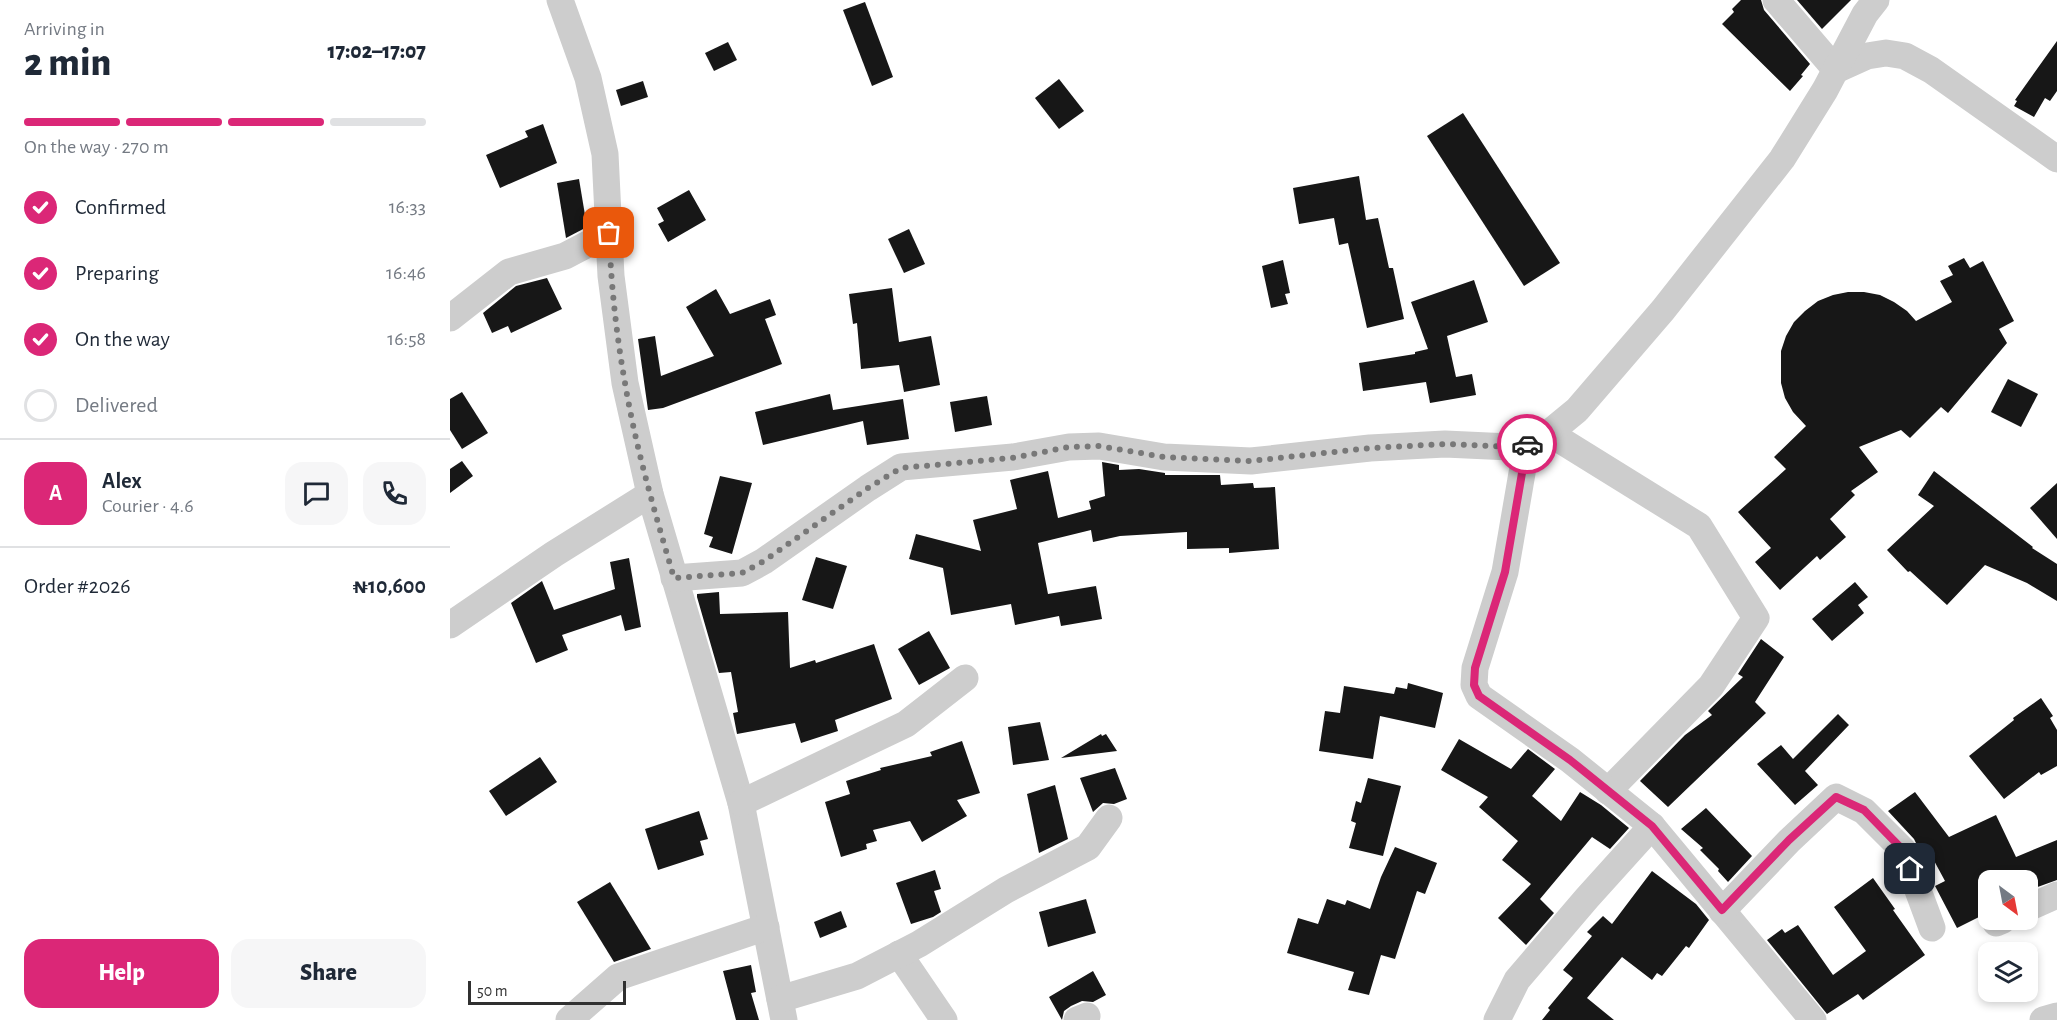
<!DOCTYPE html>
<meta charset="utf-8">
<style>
:root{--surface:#fff;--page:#f6f6f7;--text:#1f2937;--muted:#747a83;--line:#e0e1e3;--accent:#db2777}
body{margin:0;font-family:"Alegreya Sans",sans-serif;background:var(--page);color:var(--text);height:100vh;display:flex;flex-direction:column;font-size:22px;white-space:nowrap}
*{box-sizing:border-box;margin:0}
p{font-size:20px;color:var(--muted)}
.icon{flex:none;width:33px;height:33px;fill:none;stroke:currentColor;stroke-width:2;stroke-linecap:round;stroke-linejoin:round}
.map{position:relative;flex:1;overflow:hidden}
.drawer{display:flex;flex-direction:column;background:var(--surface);width:450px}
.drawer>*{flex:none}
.needle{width:39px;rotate:148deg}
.buttons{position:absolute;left:1528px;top:870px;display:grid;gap:12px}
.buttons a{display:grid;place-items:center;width:60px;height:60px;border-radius:12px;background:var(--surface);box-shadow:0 3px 9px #0003;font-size:30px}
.scale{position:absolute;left:18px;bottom:15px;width:158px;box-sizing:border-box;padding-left:6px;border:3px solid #303030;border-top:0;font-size:16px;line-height:21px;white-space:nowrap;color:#303030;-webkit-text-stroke:4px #fff;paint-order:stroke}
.pin{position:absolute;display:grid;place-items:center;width:51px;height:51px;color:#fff;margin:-26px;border-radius:12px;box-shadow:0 3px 9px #0006}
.courier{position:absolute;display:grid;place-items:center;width:60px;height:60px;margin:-30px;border:4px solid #db2777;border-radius:50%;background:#fff;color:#222;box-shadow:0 2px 8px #0007}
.summary em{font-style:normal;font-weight:800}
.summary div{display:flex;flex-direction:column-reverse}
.summary{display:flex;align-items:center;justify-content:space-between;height:102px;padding:0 24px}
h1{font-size:39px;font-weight:800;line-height:45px}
.bar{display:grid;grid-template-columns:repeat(4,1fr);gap:9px 6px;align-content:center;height:72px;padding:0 24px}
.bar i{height:8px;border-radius:4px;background:var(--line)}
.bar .active{background:var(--accent)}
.bar p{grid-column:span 4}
.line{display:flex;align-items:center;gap:15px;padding:0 24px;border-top:2px solid var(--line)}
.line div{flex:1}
.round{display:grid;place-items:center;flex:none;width:63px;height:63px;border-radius:18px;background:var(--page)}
ol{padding:0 24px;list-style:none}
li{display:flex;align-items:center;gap:18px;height:66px}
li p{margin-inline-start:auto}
li .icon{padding:6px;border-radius:50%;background:var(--accent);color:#fff;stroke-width:4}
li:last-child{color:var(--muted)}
li i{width:33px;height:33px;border:3px solid var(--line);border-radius:50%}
.button{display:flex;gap:12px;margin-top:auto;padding:12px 24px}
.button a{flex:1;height:69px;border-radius:18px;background:var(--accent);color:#fff;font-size:24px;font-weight:800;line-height:69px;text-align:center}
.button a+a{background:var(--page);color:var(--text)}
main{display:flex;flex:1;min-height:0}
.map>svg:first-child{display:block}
</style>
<main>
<section class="drawer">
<div class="summary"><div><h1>2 min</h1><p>Arriving in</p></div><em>17:02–17:07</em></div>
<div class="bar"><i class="active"></i><i class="active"></i><i class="active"></i><i></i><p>On the way · 270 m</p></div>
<ol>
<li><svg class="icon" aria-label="check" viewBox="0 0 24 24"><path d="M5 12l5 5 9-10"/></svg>Confirmed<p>16:33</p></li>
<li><svg class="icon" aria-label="check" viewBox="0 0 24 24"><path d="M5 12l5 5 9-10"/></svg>Preparing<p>16:46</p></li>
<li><svg class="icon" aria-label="check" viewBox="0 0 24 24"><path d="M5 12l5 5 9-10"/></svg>On the way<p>16:58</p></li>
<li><i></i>Delivered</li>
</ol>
<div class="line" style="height:108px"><b class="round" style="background:var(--accent);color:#fff">A</b><div><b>Alex</b><p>Courier · 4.6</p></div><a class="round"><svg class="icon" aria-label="chat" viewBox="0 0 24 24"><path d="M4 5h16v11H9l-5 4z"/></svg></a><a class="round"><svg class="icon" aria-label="phone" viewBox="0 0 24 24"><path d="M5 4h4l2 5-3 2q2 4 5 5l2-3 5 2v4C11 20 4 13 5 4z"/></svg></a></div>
<div class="line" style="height:78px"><div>Order #2026</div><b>₦10,600</b></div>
<div class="button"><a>Help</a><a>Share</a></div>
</section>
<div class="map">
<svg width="1607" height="1020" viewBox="0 0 1607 1020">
<rect width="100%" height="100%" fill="#fff"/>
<g fill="#171717">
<path d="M1291,0H1311L1314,10L1360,64L1351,75L1353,76L1340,91L1272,24L1284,12L1282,9Z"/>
<path d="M1347,0H1401L1372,29Z"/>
<path d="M415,2L443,77L422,86L393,10Z"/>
<path d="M1607,41V91L1600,101L1595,98L1584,117L1564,106L1567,101L1565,100Z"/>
<path d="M278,42L287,60L264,71L255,53Z"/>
<path d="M609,79L634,111L609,129L585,98Z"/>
<path d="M193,81L198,97L171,106L166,90Z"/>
<path d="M1013,113L1110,263L1074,286L977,136Z"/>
<path d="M93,124L107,163L50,188L36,155L78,137L75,131Z"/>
<path d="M909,176L916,220L928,218L939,268H943L954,319L917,328L898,243L889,245L884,218L849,224L843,188Z"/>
<path d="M129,179L137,227L116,238L107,183Z"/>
<path d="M239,190L256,220L218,242L208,224L214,221L207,208Z"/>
<path d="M459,229L475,264L454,273L438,239Z"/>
<path d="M1514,258L1520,268L1533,261L1564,321L1549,329L1557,343L1498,413L1491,407L1460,438L1451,430L1409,447L1428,472L1401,491L1405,495L1380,519L1396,537L1370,560L1367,556L1330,590L1305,562L1321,548L1288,512L1336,469L1324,457L1356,426L1343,412L1335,398L1331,383V351L1336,336L1344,322L1355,311L1368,301L1383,295L1398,292H1414L1430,295L1444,302L1457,311L1466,321L1502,302L1490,281L1503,275L1498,266Z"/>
<path d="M833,260L840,293L835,294L838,304L821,308L812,266Z"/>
<path d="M97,278L112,309L61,333L58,326L42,333L33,313L66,286Z"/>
<path d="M1024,280L1038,322L997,336L1006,377L1022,374L1026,395L980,403L976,382L913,391L909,363L965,354V352L978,349L961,302Z"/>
<path d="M442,288L449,342L481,336L490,385L454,392L449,365L411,369L407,323L403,324L399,294Z"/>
<path d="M266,289L280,314L320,299L326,315L315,319L332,364L213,408L198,410L188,339L205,336L211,376L264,356L236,307Z"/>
<path d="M1558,379L1588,394L1571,427L1541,412Z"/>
<path d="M12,392L38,433L12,449L0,430V399Z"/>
<path d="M380,394L383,410L453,399L459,439L417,445L413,421L313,445L305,412Z"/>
<path d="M537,396L542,425L505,432L500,402Z"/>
<path d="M12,461L23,476L0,493V469Z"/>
<path d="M652,462L669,465V470L689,469L715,473V475H770L771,485L803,483L804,488L825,487L829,549L779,553V548L737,549V532L670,536L643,542L641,530L588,543L598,594L646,586L652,619L611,626L609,616L565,625L561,604L501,615L493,568L459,559L466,534L531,551L523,520L567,509L560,480L598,471L608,518L641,509L639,501L655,496Z"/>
<path d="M1484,471L1583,547L1582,548L1607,564V601L1577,583L1535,565L1497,605L1460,571L1458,572L1437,550L1484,506L1468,495Z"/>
<path d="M270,476L302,483L282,554L259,547L263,537L254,534Z"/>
<path d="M1607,483V539L1580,508Z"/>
<path d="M366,557L397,566L383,609L352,600Z"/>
<path d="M179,558L191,627L175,631L171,615L112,635L118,650L86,663L61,603L92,581L104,610L165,589L160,562Z"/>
<path d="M1405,582L1418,597L1408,605L1414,613L1382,641L1362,619Z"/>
<path d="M269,592L270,614L338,612L340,668L365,660L366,663L424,644L442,699L385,720L388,731L351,743L345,723L287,734L283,713L288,712L281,672L269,673L247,597V594Z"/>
<path d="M479,631L500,668L469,685L448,649Z"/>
<path d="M1311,639L1334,657L1305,702L1316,713L1218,807L1190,781L1235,735L1262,715L1258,711L1293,677L1288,674Z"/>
<path d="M958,683L993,693L985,728L930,716L923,759L869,751L875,711L890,713L894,686L944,694L946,687L957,689Z"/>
<path d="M1591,698L1603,716L1600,718L1607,730V766L1591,775L1589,772L1554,799L1519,756L1564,720L1563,718Z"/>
<path d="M1388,714L1399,725L1355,771L1368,785L1345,805L1307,764L1331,745L1343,759Z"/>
<path d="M590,722L599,760L563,765L558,727Z"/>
<path d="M651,734L652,736L656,734L667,751L611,758Z"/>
<path d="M1009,739L1061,769L1078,749L1105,769L1082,796L1111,821L1130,792L1151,805L1179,828L1160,849L1142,837L1090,899L1104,913L1076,945L1048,918L1081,884L1052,860L1068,841L1029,807L1038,797L991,770Z"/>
<path d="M512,741L530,793L507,800L517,816L472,842L460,821L423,830L427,841L416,844L417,849L391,857L375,802L400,794L396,781L431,770L430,768L482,756L480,752Z"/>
<path d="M90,757L107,782L56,816L39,791Z"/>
<path d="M665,768L677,799L664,804L653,803L643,812L630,778Z"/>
<path d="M918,778L951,786L933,856L899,848L906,823L901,821L906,801L911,803Z"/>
<path d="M605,785L618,839L589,853L577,794Z"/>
<path d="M1465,792L1499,837L1546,815L1566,857L1607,840V880L1582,889L1579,880H1539V909L1533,915L1507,928L1485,886L1495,881L1475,844L1469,849L1464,839L1438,811Z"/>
<path d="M1256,808L1302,856L1278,882L1268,871L1269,869L1250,850L1253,848L1231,829Z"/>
<path d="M249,811L258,839L250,841L254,855L208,870L195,829Z"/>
<path d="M945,847L987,863L975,894L967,891L945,959L931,955L919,995L898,990L904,972L837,953L848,918L868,924L877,899L895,905L897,900L920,909L931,877Z"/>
<path d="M485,870L491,889L484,891L491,912L483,917L461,924L446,883Z"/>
<path d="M1202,871L1246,904L1259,920L1239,948L1236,946L1212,976L1207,973L1202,980L1172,957L1137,998L1164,1020H1092L1100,1010L1098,1008L1123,978L1113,970L1142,936L1137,932L1153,916L1162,924Z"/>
<path d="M1423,878L1445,909L1443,910L1475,955L1413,1000L1408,994L1377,1014L1317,940L1332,929L1335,933L1348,925L1383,975L1416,951L1384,907Z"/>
<path d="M160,882L201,949L164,962L127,902Z"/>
<path d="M636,899L646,933L598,947L589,912Z"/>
<path d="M391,911L397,927L370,938L364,922Z"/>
<path d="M301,965L306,992L301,993L309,1020H286L273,971Z"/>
<path d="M643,971L656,995L643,1002L632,1001L621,1006L614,1011L612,1020L599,997Z"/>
</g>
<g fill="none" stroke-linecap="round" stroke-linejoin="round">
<g stroke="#cdcdcd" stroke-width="27">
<path d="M110,0L138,78L155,154L161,276L175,383L200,494L291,803L334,1020"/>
<path d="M1326,0L1386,70"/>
<path d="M1386,70L1417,56L1436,53L1455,56L1481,70L1607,159"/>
<path d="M0,318L59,272L115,256L159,233"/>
<path d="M1099,433L1249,526L1306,618L1261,686L1158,791"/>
<path d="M1077,444L1055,572L1025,668L1024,685L1029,696L1120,760L1202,826L1363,1020"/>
<path d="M224,578L292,573L314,561L418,488L451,467L563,457L619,447L649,446L714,457L801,461L920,448L995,444L1060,447L1077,444L1099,433L1127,410L1213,310L1332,159L1375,90L1415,14L1426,0"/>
<path d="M0,625L104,554L200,494"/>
<path d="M291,803L456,724L515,678"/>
<path d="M1578,908L1607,895"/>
<path d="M1272,911L1339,841L1386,797L1414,811L1453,850L1482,928"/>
<path d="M1546,923L1553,920"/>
<path d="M449,954L494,1020"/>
<path d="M330,999L407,976L469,944L556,890L638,847L659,818"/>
<path d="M119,1020L168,977L316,927"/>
<path d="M627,1020L637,1016"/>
<path d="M1047,1020L1067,980L1137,898L1202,826"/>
<path d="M1593,1020L1607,1016"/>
</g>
</g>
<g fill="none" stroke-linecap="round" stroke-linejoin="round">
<path stroke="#787878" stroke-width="6" stroke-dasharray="0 10.8" d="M159,233C161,283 166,333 175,383C186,449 205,513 224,578L292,573L314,561L418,488L451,468L562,458L619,447L649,446L714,457L801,461L921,448L995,444L1060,447L1077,444"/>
<path stroke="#db2777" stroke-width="8" d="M1077,444L1055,572L1025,668L1024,685L1029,696L1120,760L1202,826L1272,910L1339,840L1386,797L1414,810L1453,850L1460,869"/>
</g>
</svg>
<div class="buttons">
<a><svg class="needle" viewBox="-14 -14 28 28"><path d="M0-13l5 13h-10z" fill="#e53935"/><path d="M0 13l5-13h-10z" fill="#747a83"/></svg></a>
<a><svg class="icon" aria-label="layers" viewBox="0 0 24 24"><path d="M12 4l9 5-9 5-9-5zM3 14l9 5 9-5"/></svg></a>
</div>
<div class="scale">50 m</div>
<div class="pin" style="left:159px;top:233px;background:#ea580c"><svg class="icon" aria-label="bag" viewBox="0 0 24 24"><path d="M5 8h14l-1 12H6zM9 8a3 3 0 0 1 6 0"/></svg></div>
<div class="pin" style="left:1460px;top:869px;background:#1f2937"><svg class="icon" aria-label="home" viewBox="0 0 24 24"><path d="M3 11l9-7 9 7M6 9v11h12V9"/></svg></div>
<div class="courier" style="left:1077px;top:444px"><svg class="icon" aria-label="car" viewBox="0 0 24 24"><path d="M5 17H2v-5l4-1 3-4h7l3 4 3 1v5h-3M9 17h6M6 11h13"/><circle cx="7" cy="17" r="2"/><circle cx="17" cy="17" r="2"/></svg></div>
</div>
</main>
